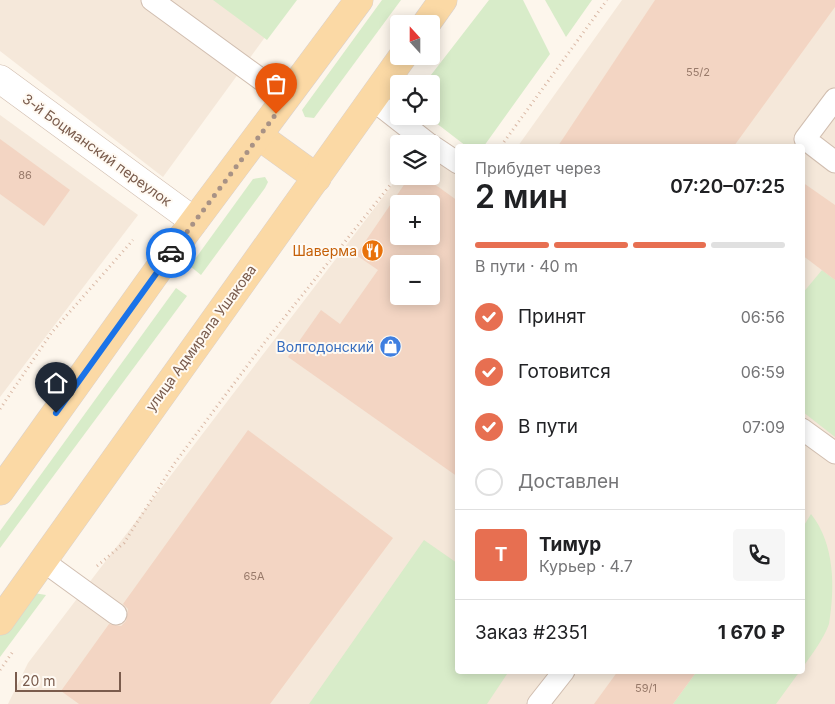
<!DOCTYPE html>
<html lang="ru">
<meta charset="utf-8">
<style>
:root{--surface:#fff;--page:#f6f6f6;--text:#202124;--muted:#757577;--line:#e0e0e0;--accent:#e76f51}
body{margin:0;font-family:Inter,sans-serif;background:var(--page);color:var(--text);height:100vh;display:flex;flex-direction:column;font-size:19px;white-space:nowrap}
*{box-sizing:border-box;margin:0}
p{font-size:16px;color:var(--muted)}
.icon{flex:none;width:28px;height:28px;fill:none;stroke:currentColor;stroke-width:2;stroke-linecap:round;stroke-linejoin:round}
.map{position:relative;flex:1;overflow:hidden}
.sheet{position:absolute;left:455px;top:144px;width:350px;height:530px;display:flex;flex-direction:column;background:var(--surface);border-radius:5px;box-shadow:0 2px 12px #0003}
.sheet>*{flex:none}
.needle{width:32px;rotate:339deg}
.fabs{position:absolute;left:390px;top:15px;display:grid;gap:10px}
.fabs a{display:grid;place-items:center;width:50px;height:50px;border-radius:5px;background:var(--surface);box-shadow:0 2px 12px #0003;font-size:25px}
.scale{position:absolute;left:15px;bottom:12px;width:106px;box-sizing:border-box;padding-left:5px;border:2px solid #7a5c4d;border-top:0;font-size:14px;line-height:18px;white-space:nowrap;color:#7a5c4d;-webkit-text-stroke:4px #fffaf3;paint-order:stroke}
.pin{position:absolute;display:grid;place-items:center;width:42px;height:42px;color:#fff;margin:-51px -21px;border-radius:50% 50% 50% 0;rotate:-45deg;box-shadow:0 0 5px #0007}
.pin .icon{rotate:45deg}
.courier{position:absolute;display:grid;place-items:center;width:50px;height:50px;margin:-25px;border:4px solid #1a73e8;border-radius:50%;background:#fff;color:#222;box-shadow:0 1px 6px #0007}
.summary em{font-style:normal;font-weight:600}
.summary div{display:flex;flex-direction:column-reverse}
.summary{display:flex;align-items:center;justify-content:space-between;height:85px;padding:0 20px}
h1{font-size:32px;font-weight:600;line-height:38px}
.bar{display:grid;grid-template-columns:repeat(4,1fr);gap:8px 5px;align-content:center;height:60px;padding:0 20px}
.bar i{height:6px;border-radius:4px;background:var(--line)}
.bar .current{background:var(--accent)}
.bar p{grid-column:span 4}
.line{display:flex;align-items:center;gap:12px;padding:0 20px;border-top:1px solid var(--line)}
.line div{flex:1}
.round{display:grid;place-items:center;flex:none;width:52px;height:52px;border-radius:5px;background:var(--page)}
ol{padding:0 20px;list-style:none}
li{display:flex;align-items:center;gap:15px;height:55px}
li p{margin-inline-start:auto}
li .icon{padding:5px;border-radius:50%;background:var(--accent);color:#fff;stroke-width:4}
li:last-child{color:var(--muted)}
li i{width:28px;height:28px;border:2px solid var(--line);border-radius:50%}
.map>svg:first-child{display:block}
</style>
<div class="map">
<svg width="835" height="704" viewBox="0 0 835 704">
<rect width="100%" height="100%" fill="#fdf6ec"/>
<g fill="#f5e8da" fill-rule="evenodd">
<path d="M0,0H292L163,177L0,51Z"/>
<path d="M622,0H835V704H8L28,663L399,176H431V146L457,169L458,671H802V146H518ZM399,204H431V236H399ZM399,264H431V296H399Z"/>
<path d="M0,115L138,215L0,397Z"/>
</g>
<g fill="#d8ecc9">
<path d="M213,0H297L267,40Z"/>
<path d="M382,0H401L314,118L305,117L302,110Z"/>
<path d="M489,0H523L550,54L484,146H466L427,116H431V84H424Z"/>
<path d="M545,0H592L566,37Z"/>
<path d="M265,177L268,182L265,188L201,275L190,266L253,179Z"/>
<path d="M822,270L835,280V437L803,412L802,294Z"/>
<path d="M176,288L187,296L0,548V531Z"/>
<path d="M811,514C835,544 835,588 829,624C823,640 812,654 803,667V527Z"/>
<path d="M424,540L457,563L458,671H509L487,704H309Z"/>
<path d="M34,593L46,595L0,657V635Z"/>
<path d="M697,671H800L776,704H673Z"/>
</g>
<g fill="#f3d5c3" fill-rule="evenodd">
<path d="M655,0H835V7L734,146H558Z"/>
<path d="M0,139L70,190L44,226L0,194Z"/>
<path d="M410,176H423L458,201V477L288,357L321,310L340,324L378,270L356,255ZM399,204H431V236H399ZM399,264H431V296H399Z"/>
<path d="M802,182L835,205V280L802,255Z"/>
<path d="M248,430L393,538L270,704H79L61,691L109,624L121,626L126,621L128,609L123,604Z"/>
<path d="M618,671H697L673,704H594Z"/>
</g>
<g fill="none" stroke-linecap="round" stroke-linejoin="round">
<defs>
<g id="service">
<path d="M152,0L288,99"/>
<path d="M835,99L805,139L835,162"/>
<path d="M373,100L429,144"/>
<path d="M431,145L458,163"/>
<path d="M802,429L835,453"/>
<path d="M43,561L116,614"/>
<path d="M538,704L564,671"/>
</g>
<path id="minor" d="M0,79L194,221"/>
<g id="primary">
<path d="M426,24L443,0"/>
<path d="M259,136L317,178"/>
<path d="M0,491L163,263L359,0"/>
<path d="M0,621L403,56"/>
</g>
</defs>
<use href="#service" stroke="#d1beb0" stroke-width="23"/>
<use href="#minor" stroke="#d1beb0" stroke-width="29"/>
<use href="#primary" stroke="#dad1cd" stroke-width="29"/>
<g stroke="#d9b8a5" stroke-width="3" stroke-dasharray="1 4" stroke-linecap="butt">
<path d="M501,146L607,0"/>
<path d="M0,409L52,332L133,240"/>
<path d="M97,566L124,543L174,464L268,338L399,174"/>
<path d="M0,670L14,650"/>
</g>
<use href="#service" stroke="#fff" stroke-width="21"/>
<use href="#minor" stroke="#fff" stroke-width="28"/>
<use href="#primary" stroke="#fbd9a5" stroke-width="28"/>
</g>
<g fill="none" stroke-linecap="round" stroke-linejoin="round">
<path stroke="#a89285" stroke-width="5" stroke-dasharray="0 9" d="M171,253L276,114"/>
<path stroke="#1a73e8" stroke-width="6" d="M56,413L171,253"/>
</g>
<defs>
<symbol id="restaurant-disc" viewBox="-11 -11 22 22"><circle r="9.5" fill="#e8710a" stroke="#fffaf3"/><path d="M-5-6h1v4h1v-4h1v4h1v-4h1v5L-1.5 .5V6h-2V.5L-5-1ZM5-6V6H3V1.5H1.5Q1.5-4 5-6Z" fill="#fff"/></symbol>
<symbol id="shop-disc" viewBox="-11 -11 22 22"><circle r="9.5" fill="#3f7fe0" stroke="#fffaf3"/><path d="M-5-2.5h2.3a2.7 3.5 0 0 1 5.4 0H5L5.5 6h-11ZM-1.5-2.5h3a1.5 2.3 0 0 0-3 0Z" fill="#fff"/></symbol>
</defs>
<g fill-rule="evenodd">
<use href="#restaurant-disc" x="360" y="238" width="25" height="25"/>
<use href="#shop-disc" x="378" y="334" width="25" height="25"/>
</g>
<g text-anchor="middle" stroke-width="4" stroke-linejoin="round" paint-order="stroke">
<g font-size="11" fill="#987a6a">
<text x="698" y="76">55/2</text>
<text x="25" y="179">86</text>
<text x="254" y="580">65А</text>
<text x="646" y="692">59/1</text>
</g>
<g font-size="14" fill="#7a5c4d" stroke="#fffaf3">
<text transform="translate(97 150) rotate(36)" y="5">3-й Боцманский переулок</text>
<text transform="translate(201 338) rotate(-54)" y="5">улица Адмирала Ушакова</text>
</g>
<g font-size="14" fill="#c56008" stroke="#fffaf3" text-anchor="end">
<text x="357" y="256">Шаверма</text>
</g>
<g font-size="14" fill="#366cbe" stroke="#fffaf3" text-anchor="end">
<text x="374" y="352">Волгодонский</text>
</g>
</g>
</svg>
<div class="fabs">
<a><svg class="needle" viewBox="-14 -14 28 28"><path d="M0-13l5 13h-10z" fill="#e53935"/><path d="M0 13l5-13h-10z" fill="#757577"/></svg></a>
<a><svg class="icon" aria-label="locate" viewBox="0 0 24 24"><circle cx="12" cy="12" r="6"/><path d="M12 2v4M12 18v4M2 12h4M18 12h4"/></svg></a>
<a><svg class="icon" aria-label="layers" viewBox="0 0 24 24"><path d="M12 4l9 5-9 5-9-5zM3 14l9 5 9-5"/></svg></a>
<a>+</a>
<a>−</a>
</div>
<div class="scale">20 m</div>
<div class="pin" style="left:276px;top:114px;background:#ea580c"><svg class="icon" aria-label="bag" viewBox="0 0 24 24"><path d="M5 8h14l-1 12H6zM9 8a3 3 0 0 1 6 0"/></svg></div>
<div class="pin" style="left:56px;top:413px;background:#1f2937"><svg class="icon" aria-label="home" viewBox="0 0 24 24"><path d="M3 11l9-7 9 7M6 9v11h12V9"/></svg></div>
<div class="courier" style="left:171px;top:253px"><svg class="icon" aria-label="car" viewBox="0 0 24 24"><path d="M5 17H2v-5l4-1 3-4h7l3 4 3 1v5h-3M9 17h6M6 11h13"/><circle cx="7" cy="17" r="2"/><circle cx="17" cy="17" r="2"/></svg></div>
<section class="sheet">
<div class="summary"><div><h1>2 мин</h1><p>Прибудет через</p></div><em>07:20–07:25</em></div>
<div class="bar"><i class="current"></i><i class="current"></i><i class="current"></i><i></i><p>В пути · 40 m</p></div>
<ol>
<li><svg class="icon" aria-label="check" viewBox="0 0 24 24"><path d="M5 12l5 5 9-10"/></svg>Принят<p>06:56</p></li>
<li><svg class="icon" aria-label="check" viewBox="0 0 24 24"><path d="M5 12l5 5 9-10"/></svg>Готовится<p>06:59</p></li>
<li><svg class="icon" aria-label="check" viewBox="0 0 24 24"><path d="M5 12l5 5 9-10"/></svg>В пути<p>07:09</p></li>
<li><i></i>Доставлен</li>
</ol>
<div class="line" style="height:90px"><b class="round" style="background:var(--accent);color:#fff">Т</b><div><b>Тимур</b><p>Курьер · 4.7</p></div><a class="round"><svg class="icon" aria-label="phone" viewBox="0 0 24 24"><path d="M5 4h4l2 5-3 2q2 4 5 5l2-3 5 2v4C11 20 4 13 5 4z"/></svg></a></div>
<div class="line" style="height:65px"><div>Заказ #2351</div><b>1 670 ₽</b></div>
</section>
</div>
